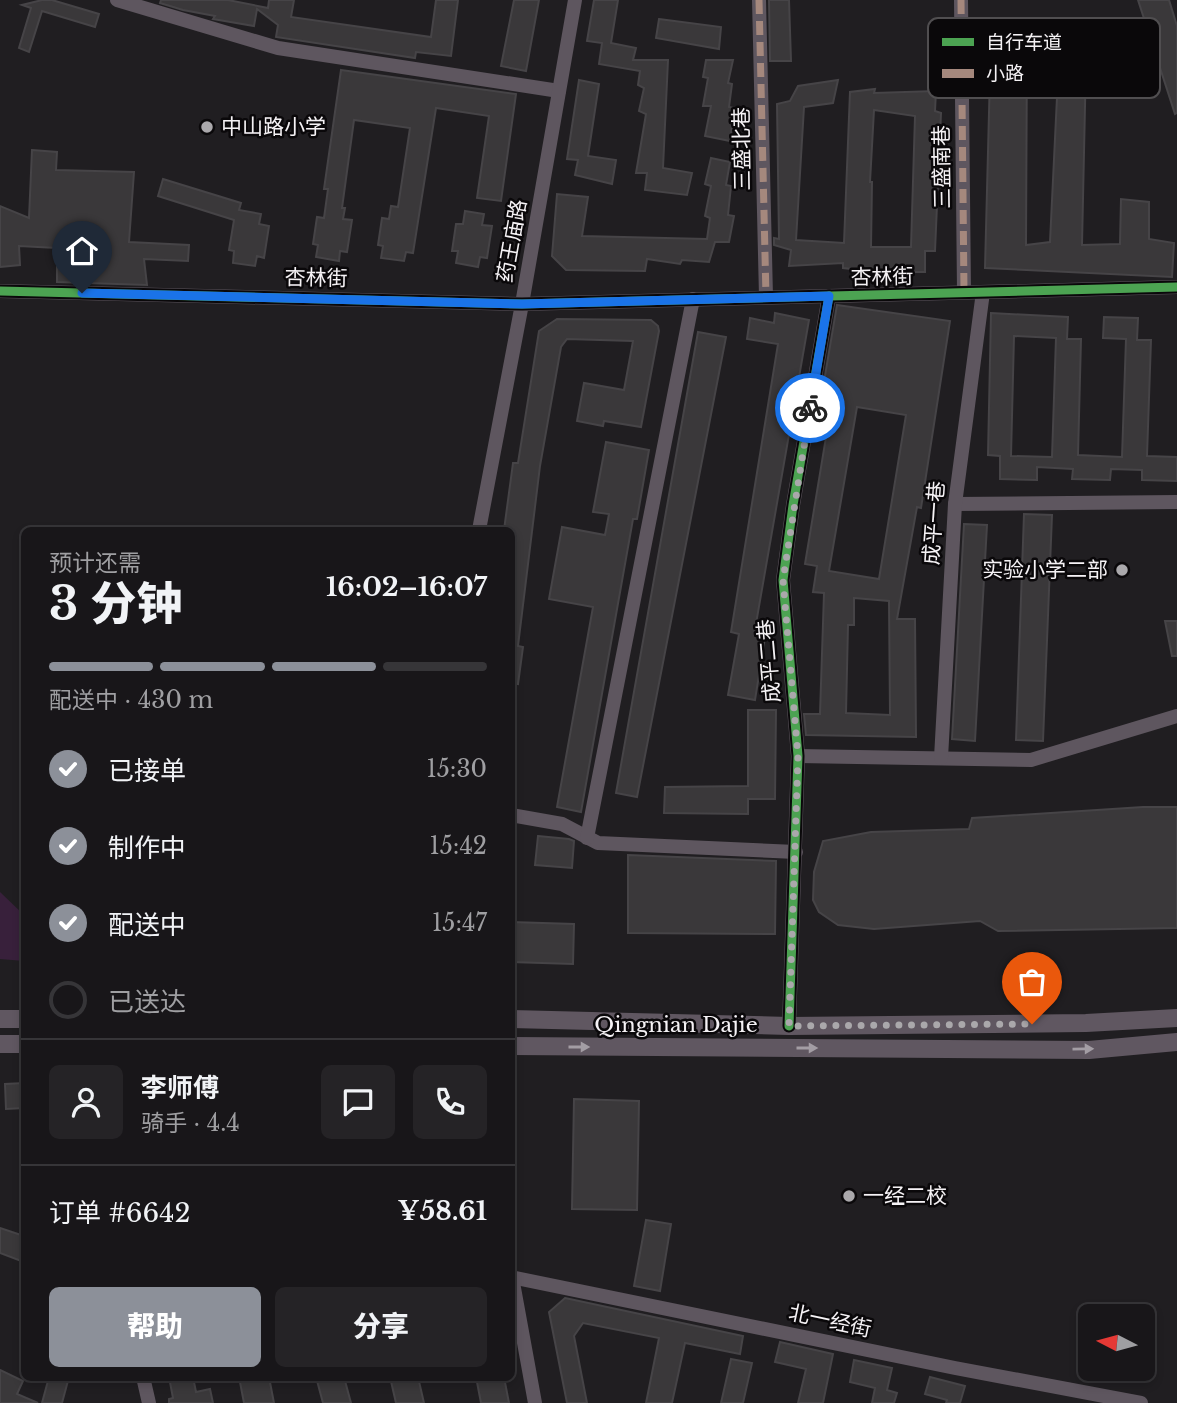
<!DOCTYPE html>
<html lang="zh">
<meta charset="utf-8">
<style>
:root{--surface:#181619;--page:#252326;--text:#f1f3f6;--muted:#9f9fa2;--line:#363538;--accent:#8c9099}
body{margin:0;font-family:"Libre Baskerville","Noto Sans SC",serif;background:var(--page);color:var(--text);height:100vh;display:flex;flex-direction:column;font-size:26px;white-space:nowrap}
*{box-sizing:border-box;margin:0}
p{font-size:23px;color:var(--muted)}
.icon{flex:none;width:38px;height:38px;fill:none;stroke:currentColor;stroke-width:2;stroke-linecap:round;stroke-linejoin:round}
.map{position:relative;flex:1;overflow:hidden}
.drawer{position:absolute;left:21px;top:527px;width:494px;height:854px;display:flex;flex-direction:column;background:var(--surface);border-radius:10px;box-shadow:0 4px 10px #0003,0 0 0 2px var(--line)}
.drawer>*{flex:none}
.needle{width:46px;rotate:276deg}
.controls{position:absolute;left:1078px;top:1304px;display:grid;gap:14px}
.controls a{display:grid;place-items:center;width:77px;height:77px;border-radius:10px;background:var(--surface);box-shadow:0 4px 10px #0003,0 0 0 2px var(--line);font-size:35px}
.pin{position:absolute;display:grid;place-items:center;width:60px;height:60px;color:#fff;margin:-72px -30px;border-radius:50% 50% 50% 0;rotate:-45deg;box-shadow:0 0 7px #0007}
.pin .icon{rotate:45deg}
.courier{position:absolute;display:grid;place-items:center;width:70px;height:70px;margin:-35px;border:5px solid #1a73e8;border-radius:50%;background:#fff;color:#222;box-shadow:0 2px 9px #0007}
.headline em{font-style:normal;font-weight:800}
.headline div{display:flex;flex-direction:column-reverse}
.headline{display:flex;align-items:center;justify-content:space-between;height:119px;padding:0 28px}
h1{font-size:46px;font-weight:800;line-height:52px}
.bar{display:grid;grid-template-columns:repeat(4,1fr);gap:10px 7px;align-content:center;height:84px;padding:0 28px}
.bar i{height:9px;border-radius:5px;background:var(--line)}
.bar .selected{background:var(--accent)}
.bar p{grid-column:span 4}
.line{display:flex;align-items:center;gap:18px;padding:0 28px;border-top:2px solid var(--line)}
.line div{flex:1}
.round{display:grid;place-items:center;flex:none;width:74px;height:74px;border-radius:10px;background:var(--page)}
ol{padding:0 28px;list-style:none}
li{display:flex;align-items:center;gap:21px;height:77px}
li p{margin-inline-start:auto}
li .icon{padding:7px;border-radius:50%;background:var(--accent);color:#fff;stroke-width:4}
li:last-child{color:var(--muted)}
li i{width:38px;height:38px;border:4px solid var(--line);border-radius:50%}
.action{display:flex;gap:14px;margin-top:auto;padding:14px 28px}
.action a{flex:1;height:80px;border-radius:10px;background:var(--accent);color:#fff;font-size:28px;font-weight:800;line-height:80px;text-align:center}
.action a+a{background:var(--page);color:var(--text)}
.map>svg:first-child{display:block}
</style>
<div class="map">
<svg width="1177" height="1403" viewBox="0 0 1177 1403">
<rect width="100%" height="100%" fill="#201e21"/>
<path fill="#38203b" d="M0,892L24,915V961L0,959Z"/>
<g fill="#3a383a" stroke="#464447" stroke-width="2" fill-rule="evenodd">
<path d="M42,0H52L99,14L95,27L42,11L29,52L19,48L31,8L22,5Z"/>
<path d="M161,0H228L268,8L269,0H294L291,17L431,37L436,0H458L451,56L416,52L415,58L276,37L278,25L257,9L254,26L213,19L215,16L183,10L160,3Z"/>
<path d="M514,0H539L526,71L501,66Z"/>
<path d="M594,0H618L611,43L636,48L633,60H668L663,168L692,173L687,195L645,190L647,173H636L646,114L639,111L644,88L638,85L640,71L599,64L602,43L587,41Z"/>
<path d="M769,0H789L791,61H770Z"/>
<path d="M1138,0H1169L1177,26V113L1175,114Z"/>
<path d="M659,19L721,27L719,49L656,38Z"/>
<path d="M991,35L1027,39L1026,245L1050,242L1059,56L1086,60L1082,245L1120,244L1121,199L1149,202V239L1174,243L1172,277L985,268Z"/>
<path d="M706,60H733L728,83L732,84L729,107L734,108L730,141L705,136L711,106H703L708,78L703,77Z"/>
<path d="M341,70L516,94L501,201L477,198L489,116L436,108L413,253L406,252L404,261L381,258L383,246L378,245L382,218L389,219L391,206L398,207L410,128L354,120L342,208H345L343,219L352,220L347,252L340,251L339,261L316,257L318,245L313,244L317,217L324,218L328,189H324Z"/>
<path d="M579,80L599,84L588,156L616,160L612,184L575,175L578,160L567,159Z"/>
<path d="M838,80L833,103L804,107L796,240L844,243L850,92L875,89L874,93L936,91L935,111L941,113L935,251H925V272H879L843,268V263L789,266L791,250L774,245V238L779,239L777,104L790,101L798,86ZM874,110L915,116L911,247H871L872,182H870Z"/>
<path d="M32,150L57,152L56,170L134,172L129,242L189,245L188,261L144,259L147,285L57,282V248L19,246L20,265L0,267V206L29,218Z"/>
<path d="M711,158L730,162L726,185L731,186L728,215L734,216L729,242H715L709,262L682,260L680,264L647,259L645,271L566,270L552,256L557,194L588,197L582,236L707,239L710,218L705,216L711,186L705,184Z"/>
<path d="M163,179L241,203L239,210L261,214L259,224L269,226L264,258L257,256L255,266L233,263L234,251L229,250L234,220L158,196Z"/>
<path d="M465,211L484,214L482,225L492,226L487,258L480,257L478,267L456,263L458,251H452L456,224H463Z"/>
<path d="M837,305L950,321L921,508L917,507L897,619H915L916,737L806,735L804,714H820L824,593L813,592L817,566L805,564L830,413L819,411ZM857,407L906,415L879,579L829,571ZM854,598L889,601L890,715L846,713L848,625H854Z"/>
<path d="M775,313L809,320L754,635L765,637L755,700L728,695L739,634L731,632L778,344L747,339L750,318L774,323Z"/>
<path d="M991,313L1068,317L1067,339H1081L1078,455L1122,457L1126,339L1103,338L1104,317L1138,318L1137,340H1151L1147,456L1177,457V481L1142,480V470L1111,469L1110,480L1072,479L1073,469L1037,467V480L1000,479V456L988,455ZM1014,336L1056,338L1052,457L1011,456Z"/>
<path d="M557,319L651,320L658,326L659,331L641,427L604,421L603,426L577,421L584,383L624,390L633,341L567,339L561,347L540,466L518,646L523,647L518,684L511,683V530H504L513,463H518L539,331Z"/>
<path d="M698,332L726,337L637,797L616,793Z"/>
<path d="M606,442L649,450L637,519H633L581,812L557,807L593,607L549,599L562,527L605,535L609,514L593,512Z"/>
<path d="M1024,514L1052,515L1043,741L1016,740Z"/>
<path d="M964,524L987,525L975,741L952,739Z"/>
<path d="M1165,621H1177V656H1172Z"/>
<path d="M748,710H776L775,799H748V814L664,813L665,787L748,786Z"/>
<path d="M1143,807H1177V928L998,931L980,921L874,929L838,925L819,912L813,900L814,872L823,841L871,832L969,829L972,818Z"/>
<path d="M538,836L569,839L574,841L572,868L535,865Z"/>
<path d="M628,855L776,861L775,934L628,933Z"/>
<path d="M511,922L574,924L573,964L511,962Z"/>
<path d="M24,1083V1108L6,1109L5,1084Z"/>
<path d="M574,1099L639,1101L637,1210L572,1209Z"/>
<path d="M646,1220L671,1224L660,1291L634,1286Z"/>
<path d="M0,1228L24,1236V1262L0,1253Z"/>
<path d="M565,1298L743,1336L740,1354L685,1343L672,1403H646L659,1338L583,1323L574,1336L587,1403H567L549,1312Z"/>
<path d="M780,1342L833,1354L823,1403H798L806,1369L775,1362Z"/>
<path d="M731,1359L752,1363L743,1403H721Z"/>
<path d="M854,1360L892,1368L887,1390L897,1393L894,1403H872L875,1388L850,1382Z"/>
<path d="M0,1370L23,1381L17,1394L38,1403H0Z"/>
<path d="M49,1377H69L62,1403H42Z"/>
<path d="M169,1377H193L196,1392L210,1389L213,1403H169V1399L173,1398Z"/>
<path d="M239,1377H269L274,1403H244Z"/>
<path d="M316,1377H344L351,1403H323Z"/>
<path d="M390,1377H418L424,1403H396Z"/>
<path d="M476,1377H504L509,1403H481Z"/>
<path d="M930,1377L965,1386L960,1403H946L947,1400L925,1394Z"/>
</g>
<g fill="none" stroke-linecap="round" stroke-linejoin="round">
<g stroke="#5e565f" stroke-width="14">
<path d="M117,0L278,48L559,91"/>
<path d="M759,0L766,297"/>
<path d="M961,0L964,292"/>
<path d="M0,291L522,304L1177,287"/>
<path d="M955,504L1177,502"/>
<path d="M479,530L522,304L575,0"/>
<path d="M798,756L1031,760L1177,716"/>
<path d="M941,758L955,504L983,292"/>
<path d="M511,815L562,824L598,843L796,852"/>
<path d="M587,838L693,299"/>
<path d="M789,1026L798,756L783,580L793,505L829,296"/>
<path d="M511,1277L955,1368L1141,1403"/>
<path d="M512,1277L535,1403"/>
<path d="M143,1377L149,1403"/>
</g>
<g stroke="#605761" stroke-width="18">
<path d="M0,1019H24"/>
<path d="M511,1019L789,1026L1086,1023L1177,1018"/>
<path d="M0,1044H24"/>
<path d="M511,1046L1089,1050L1177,1042"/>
</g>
<g stroke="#a5887d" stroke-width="7" stroke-dasharray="14 7" stroke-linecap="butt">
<path d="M759,0L766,297"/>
<path d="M961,0L964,292"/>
</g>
<defs>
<g id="cycleway">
<path d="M0,291L522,304L1177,287"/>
<path d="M789,1026L798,756L783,580L793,505L829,296"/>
</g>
</defs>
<use href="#cycleway" stroke="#0a080a" stroke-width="13"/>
<use href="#cycleway" stroke="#4ca352" stroke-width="9"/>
</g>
<defs><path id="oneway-solid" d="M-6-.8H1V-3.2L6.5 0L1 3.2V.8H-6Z" transform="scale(1.75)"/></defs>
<g fill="#a39da4">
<use href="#oneway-solid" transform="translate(579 1047)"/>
<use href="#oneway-solid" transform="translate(807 1048)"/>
<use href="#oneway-solid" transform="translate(1083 1049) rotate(-1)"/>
</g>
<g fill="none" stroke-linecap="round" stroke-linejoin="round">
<path stroke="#aaa8ab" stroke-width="7" stroke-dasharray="0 12.6" d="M810,408L783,580L798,756L789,1026L1032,1024"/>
<path stroke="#1a73e8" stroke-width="9" d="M82,293L522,304L829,296L810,408"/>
</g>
<g fill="#aaa8ab" stroke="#0a080a" stroke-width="2.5">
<circle cx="207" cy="127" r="7"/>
<circle cx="1122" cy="570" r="7"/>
<circle cx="849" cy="1196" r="7"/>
</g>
<g text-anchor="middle" stroke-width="5" stroke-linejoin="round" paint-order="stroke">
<g font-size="21" fill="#f5f2f5" stroke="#0a080a" text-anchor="start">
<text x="221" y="134">中山路小学</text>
<text x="1108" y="577" text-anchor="end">实验小学二部</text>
<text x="863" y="1203">一经二校</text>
</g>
<g font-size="21" fill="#f5f2f5" stroke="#0a080a">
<text transform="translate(742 149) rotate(-91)" y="7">三盛北巷</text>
<text transform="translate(942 167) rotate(-91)" y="7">三盛南巷</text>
<text transform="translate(512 241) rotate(-80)" y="7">药王庙路</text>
<text transform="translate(882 277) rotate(-1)" y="7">杏林街</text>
<text transform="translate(316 278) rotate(1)" y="7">杏林街</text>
<text transform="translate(934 523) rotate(-86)" y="7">成平一巷</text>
<text transform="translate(769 661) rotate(-95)" y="7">成平二巷</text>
<text x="676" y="1032">Qingnian Dajie</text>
<text transform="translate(830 1321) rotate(12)" y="7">北一经街</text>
</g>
</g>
<rect x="928" y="18" width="232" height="80" rx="10" fill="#0a080a" stroke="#504e50" stroke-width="2"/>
<rect x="942" y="38" width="32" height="8" fill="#4ca352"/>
<rect x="942" y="69" width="32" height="9" fill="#a5887d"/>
<g font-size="19" fill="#f5f2f5">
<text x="986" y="49">自行车道</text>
<text x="986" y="80">小路</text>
</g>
</svg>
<div class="controls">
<a><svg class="needle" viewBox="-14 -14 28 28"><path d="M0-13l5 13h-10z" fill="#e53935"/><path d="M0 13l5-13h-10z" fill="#9f9fa2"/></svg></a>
</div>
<div class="pin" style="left:1032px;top:1024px;background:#ea580c"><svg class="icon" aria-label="bag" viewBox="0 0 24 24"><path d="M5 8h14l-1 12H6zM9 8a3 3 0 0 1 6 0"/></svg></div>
<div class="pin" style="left:82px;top:293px;background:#1f2937"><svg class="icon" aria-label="home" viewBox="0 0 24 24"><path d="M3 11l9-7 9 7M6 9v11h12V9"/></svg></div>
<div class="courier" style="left:810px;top:408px"><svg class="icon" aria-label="bike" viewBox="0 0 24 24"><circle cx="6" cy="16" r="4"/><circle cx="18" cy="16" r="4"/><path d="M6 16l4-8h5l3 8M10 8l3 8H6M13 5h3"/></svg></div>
<section class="drawer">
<div class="headline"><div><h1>3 分钟</h1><p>预计还需</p></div><em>16:02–16:07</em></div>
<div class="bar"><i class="selected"></i><i class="selected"></i><i class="selected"></i><i></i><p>配送中 · 430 m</p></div>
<ol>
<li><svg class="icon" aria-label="check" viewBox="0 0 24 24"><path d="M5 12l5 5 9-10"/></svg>已接单<p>15:30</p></li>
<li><svg class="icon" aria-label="check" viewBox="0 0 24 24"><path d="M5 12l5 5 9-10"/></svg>制作中<p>15:42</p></li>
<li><svg class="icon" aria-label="check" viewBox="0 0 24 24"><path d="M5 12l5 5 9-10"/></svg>配送中<p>15:47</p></li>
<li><i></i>已送达</li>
</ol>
<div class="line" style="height:126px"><a class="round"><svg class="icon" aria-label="person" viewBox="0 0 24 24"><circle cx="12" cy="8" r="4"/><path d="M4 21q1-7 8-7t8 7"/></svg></a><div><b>李师傅</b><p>骑手 · 4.4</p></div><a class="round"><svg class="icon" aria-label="chat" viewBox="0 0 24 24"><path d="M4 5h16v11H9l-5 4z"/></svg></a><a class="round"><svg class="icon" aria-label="phone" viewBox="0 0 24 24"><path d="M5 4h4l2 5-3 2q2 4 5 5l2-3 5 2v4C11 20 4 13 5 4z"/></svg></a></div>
<div class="line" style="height:91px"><div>订单 #6642</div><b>¥58.61</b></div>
<div class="action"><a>帮助</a><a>分享</a></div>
</section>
</div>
